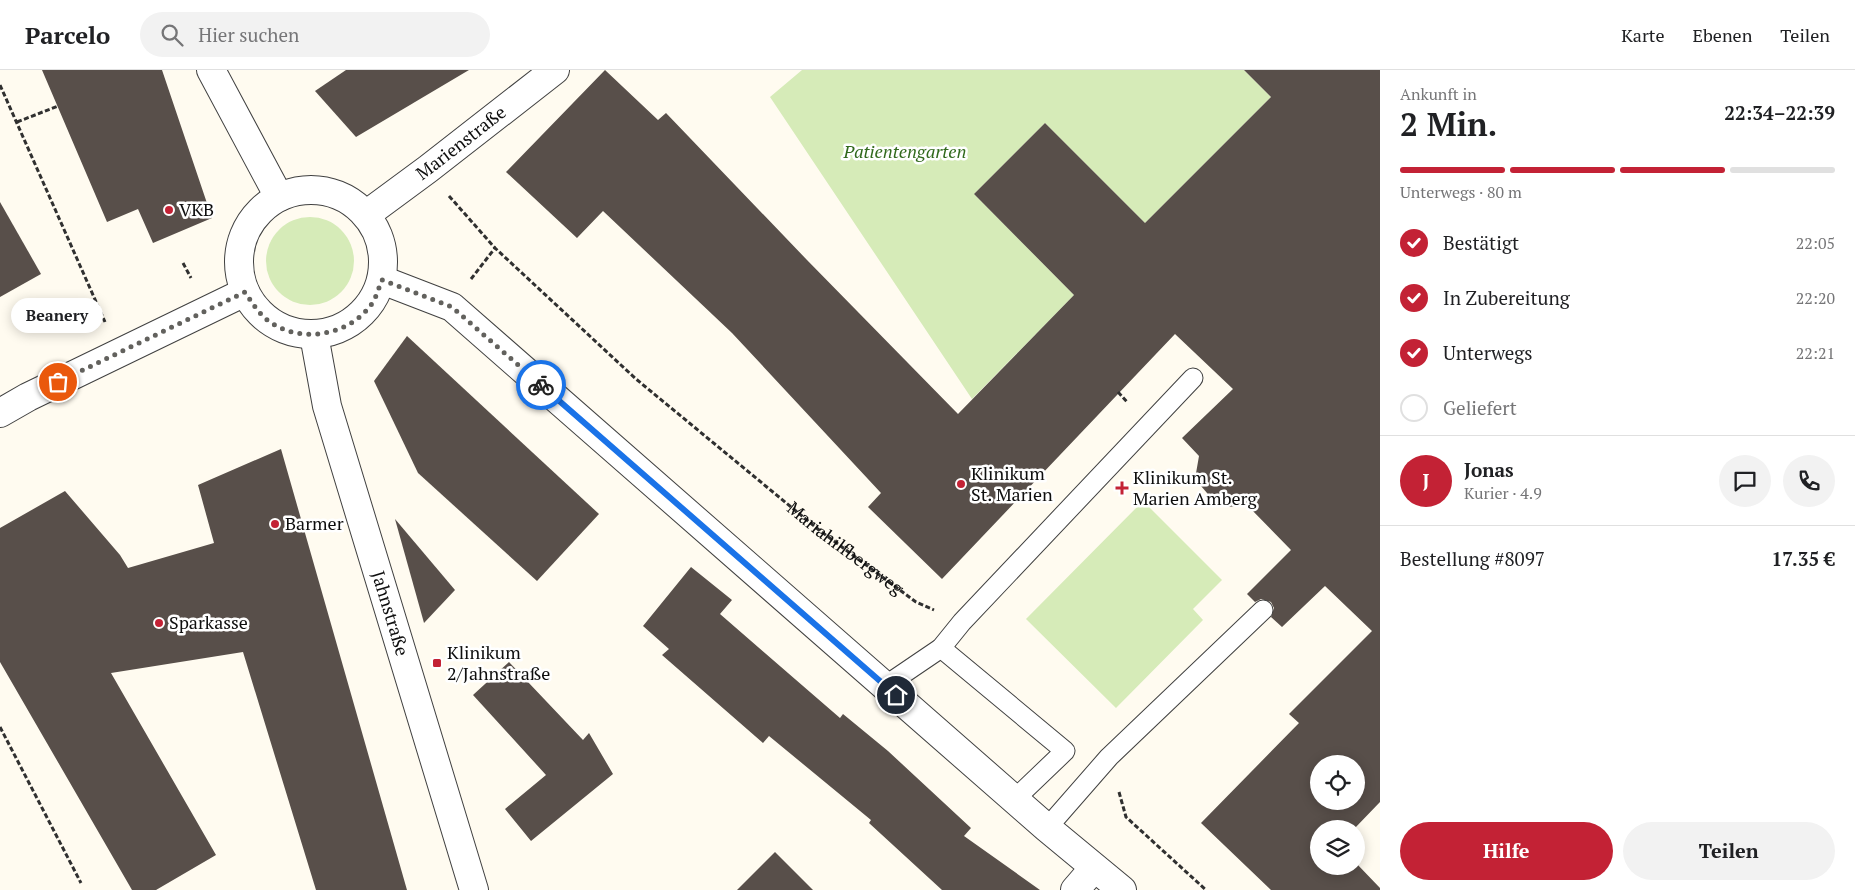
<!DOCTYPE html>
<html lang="de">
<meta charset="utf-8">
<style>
:root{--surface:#fff;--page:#f2f2f2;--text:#202124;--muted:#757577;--line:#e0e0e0;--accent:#c32235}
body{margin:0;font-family:"PT Serif",serif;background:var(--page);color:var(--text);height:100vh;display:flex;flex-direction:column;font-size:19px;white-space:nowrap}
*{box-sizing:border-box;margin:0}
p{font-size:16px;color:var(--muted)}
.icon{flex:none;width:28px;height:28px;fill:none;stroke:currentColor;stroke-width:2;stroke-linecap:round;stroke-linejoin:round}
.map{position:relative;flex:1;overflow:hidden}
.side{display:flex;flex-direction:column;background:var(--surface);width:475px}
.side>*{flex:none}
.tools{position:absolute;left:1310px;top:685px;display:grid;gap:10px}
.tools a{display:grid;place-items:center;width:55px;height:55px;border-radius:50%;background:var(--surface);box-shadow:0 2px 12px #0003;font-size:25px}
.pin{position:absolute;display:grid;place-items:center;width:42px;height:42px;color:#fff;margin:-21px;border:2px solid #fff;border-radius:50%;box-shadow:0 1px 5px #0007}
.courier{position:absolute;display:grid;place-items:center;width:50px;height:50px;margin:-25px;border:4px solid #1a73e8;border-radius:50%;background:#fff;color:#222;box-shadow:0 1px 6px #0007}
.bubble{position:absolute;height:35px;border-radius:18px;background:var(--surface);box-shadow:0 2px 12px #0003;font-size:16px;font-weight:800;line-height:35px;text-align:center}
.overview em{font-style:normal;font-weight:800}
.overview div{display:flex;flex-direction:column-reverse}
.overview{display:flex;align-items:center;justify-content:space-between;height:85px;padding:0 20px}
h1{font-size:32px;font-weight:800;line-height:38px}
.bar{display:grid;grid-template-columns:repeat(4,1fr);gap:8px 5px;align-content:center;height:60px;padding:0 20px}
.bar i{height:6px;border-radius:4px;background:var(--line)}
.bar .active{background:var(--accent)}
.bar p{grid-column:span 4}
.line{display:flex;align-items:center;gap:12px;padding:0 20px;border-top:1px solid var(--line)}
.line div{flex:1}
.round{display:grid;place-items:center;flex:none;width:52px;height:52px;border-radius:26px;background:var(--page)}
ol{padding:0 20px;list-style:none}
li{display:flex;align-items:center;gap:15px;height:55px}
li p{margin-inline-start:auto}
li .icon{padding:5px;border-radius:50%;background:var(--accent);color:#fff;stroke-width:4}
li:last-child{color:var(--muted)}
li i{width:28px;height:28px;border:2px solid var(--line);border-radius:50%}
.button{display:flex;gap:10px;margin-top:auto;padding:10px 20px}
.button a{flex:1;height:58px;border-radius:30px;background:var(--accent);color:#fff;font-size:20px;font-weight:800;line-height:58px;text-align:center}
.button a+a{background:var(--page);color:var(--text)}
header{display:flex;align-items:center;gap:30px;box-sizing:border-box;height:70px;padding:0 25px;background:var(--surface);border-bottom:1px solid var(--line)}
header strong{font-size:24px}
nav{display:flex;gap:28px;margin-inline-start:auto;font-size:18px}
.search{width:350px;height:45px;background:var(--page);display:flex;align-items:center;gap:12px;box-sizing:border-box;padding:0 18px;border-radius:28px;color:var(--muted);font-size:19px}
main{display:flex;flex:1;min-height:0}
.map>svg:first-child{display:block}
</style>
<header>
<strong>Parcelo</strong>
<div class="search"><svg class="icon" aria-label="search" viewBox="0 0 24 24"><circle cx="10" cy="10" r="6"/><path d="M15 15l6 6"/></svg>Hier suchen</div>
<nav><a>Karte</a><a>Ebenen</a><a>Teilen</a></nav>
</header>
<main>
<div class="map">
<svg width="1380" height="820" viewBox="0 0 1380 820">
<rect width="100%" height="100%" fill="#fffbf0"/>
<g fill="#d6ebb8">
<path d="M802,0H1244L1271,27L1145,153L1045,53L974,124L1074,225L972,329L770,27Z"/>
<circle cx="310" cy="191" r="44"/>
<path d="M1143,431L1222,510L1193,539L1203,550L1116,638L1026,549Z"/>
</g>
<g fill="#584f4a" fill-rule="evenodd">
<path d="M42,0H162L212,148L153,173L138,139L107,152Z"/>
<path d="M346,0H469L356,67L315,21Z"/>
<path d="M605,0L658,50L666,43L807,190L958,344L1074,225L974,124L1045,53L1145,153L1271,27L1244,0H1380V732L1354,759H1319V796H1356V793L1380,818V820H1271L1201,753L1299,653L1289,644L1372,561L1325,516L1282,557L1271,547L1274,538L1271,532L1261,529L1255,532L1247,524L1291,480L1248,436L1219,437L1195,409L1199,386L1182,368L1233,319L1175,264L942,509L868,437L881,423L732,263L603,141L577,168L506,102ZM1319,694H1356V731H1319Z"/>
<path d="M0,132L41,204L0,227Z"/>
<path d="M407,266L599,444L537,511L418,403L374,311Z"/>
<path d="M281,379L407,820H316L243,582L111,603L216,785L156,820H132L0,592V458L65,421L120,485L128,498L214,473L198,415Z"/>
<path d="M395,449L455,520L424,553Z"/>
<path d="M691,497L732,530L720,544L840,648L843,644L888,681L971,758L964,766L1040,820H942L869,753L871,750L769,666L763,673L662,585L669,579L643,556Z"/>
<path d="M509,592L583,670L589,663L613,704L531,771L505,739L546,705L473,625Z"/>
<path d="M775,782L813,820H737Z"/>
</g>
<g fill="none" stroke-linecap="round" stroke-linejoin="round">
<defs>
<g id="service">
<path d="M941,578L1065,681L1015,729"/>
<path d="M885,616L941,578L962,552L1193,308"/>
<path d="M1047,758L1109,687L1263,540"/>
</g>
<g id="minor">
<path d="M211,0L279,127"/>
<path id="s2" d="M367,144L428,99L555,0"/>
<path d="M382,210L452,237L1047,758L1122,820"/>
<path d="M1075,820L1094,798"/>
</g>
<g id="tertiary">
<circle cx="311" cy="192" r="72"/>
<path id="s3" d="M314,265L327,336L474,820"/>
<path d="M0,343L28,327L245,222"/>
</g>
</defs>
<use href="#service" stroke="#414141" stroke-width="21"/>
<use href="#minor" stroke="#414141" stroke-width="30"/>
<use href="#tertiary" stroke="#414141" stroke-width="30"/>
<g stroke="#303030" stroke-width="3" stroke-dasharray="5 2.5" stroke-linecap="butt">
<path d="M0,15L105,252"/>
<path d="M17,52L58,36"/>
<path d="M449,126L495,178"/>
<path d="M183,193L191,208"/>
<path id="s1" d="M471,209L495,178L636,309L819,460L916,532L934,540"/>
<path d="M1118,322L1128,333"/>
<path d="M0,657L81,813"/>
<path d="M1119,722L1126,747L1206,820"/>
</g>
<use href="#service" stroke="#fff" stroke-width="19"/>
<use href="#minor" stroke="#fff" stroke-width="28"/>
<use href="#tertiary" stroke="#fff" stroke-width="28"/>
</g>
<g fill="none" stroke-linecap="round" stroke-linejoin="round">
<path stroke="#62615d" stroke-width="5" stroke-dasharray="0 9" d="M58,312L245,222C253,234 260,246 273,254C305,274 352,264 373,232C377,225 379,217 382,210L452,237L541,315"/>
<path stroke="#1a73e8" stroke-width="6" d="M541,315L896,625"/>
</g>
<g fill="#c32235" stroke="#fff" stroke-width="2">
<circle cx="169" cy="140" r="5"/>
<circle cx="961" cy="414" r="5"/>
<path d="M1119.5 410.5h5v5h5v5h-5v5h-5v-5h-5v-5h5z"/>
<circle cx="275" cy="454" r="5"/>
<circle cx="159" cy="553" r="5"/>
<rect x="432" y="588" width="10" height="10" rx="2.5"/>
</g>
<g text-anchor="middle" stroke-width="5" stroke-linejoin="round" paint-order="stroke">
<g font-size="18" fill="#0e0e0e" stroke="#fff">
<text dy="6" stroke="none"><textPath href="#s2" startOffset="118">Marienstraße</textPath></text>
<text dy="6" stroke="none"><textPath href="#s1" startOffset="501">Mariahilfbergweg</textPath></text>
<text dy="6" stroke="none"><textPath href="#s3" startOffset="289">Jahnstraße</textPath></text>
</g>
<g font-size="18" font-style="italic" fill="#31691c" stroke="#fff">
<text x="905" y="88">Patientengarten</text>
</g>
<g font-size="18" fill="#0e0e0e" stroke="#fff" text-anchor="start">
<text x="179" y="146">VKB</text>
<text x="971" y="410">Klinikum<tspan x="971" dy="21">St. Marien</tspan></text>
<text x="1133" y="414">Klinikum St.<tspan x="1133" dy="21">Marien Amberg</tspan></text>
<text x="285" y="460">Barmer</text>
<text x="169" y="559">Sparkasse</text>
<text x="447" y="589">Klinikum<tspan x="447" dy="21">2/Jahnstraße</tspan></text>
</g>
</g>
</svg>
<div class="tools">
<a><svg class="icon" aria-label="locate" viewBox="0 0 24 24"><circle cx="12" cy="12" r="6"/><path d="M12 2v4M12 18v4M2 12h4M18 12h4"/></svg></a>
<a><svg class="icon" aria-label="layers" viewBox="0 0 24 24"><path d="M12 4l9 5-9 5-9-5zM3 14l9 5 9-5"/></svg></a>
</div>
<div class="pin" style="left:58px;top:312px;background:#ea580c"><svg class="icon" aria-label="bag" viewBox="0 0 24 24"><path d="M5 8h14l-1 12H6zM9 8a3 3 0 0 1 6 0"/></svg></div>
<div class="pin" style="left:896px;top:625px;background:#1f2937"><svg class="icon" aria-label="home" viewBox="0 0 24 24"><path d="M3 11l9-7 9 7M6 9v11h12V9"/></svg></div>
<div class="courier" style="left:541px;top:315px"><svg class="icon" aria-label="bike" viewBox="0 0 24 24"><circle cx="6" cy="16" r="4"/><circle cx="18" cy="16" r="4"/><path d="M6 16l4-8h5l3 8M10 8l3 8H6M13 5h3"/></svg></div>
<div class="bubble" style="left:11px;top:228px;width:92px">Beanery</div>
</div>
<section class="side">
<div class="overview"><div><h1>2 Min.</h1><p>Ankunft in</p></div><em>22:34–22:39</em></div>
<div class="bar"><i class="active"></i><i class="active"></i><i class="active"></i><i></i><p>Unterwegs · 80 m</p></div>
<ol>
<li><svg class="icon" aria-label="check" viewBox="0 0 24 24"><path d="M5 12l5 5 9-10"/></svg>Bestätigt<p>22:05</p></li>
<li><svg class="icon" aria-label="check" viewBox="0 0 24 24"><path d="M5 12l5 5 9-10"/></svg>In Zubereitung<p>22:20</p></li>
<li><svg class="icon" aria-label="check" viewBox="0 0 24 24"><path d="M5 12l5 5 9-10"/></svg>Unterwegs<p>22:21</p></li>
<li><i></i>Geliefert</li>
</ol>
<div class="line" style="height:90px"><b class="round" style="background:var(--accent);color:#fff">J</b><div><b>Jonas</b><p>Kurier · 4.9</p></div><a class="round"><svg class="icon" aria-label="chat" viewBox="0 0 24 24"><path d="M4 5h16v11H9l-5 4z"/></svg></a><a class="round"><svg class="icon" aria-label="phone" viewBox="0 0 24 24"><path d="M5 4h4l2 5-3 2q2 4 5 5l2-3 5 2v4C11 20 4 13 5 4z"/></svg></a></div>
<div class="line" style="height:65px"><div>Bestellung #8097</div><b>17.35 €</b></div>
<div class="button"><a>Hilfe</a><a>Teilen</a></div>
</section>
</main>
